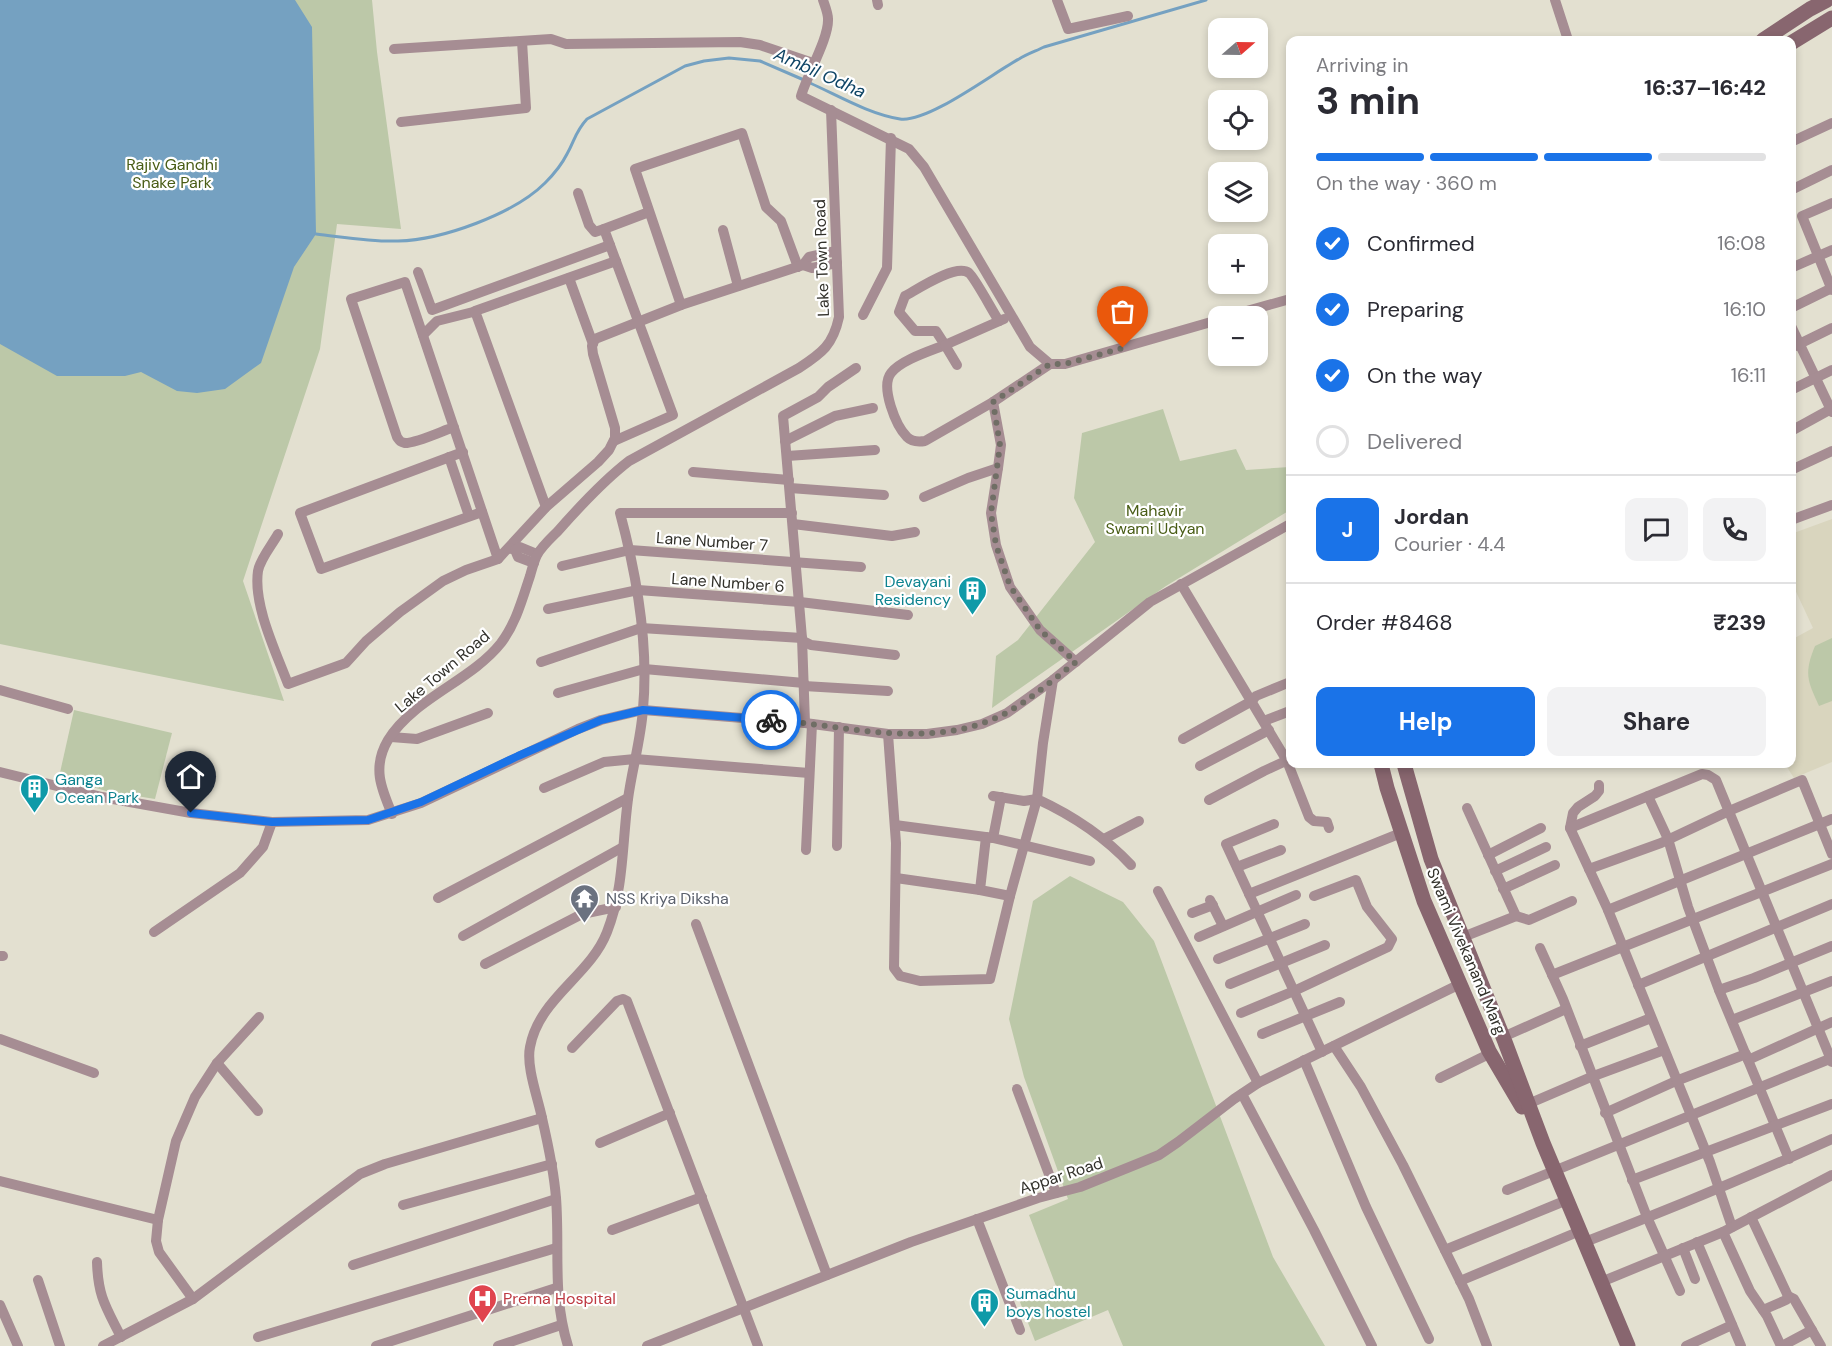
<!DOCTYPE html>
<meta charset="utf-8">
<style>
:root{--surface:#fff;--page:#f2f2f3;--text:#2b2b33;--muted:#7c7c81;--line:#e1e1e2;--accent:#1a73e8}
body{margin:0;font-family:"DM Sans",sans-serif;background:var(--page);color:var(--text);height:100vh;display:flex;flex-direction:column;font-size:22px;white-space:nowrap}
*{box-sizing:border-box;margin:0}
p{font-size:20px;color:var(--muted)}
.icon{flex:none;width:33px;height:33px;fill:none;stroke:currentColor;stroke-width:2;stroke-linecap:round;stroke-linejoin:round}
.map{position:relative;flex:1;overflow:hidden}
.panel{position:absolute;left:1286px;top:36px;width:510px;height:732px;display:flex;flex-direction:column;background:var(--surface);border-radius:12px;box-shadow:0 3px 9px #0003}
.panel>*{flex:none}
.needle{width:39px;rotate:70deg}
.buttons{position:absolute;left:1208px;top:18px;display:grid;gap:12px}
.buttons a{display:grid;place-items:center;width:60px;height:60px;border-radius:12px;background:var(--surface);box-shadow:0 3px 9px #0003;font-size:30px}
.pin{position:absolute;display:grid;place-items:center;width:51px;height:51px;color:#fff;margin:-62px -26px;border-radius:50% 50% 50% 0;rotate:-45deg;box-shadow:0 0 6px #0007}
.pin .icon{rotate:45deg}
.courier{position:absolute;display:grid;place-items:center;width:60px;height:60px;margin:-30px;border:4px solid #1a73e8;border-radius:50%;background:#fff;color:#222;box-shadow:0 2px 8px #0007}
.headline em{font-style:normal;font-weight:700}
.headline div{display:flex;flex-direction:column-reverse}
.headline{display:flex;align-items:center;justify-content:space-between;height:102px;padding:0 30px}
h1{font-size:39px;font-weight:700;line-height:45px}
.bar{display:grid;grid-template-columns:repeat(4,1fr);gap:9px 6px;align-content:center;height:72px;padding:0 30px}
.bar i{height:8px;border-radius:4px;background:var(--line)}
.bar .current{background:var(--accent)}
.bar p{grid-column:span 4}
.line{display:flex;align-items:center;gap:15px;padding:0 30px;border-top:2px solid var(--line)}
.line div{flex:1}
.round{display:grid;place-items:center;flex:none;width:63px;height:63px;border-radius:12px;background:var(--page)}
ol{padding:0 30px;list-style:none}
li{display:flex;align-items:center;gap:18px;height:66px}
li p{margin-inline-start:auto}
li .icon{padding:6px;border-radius:50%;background:var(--accent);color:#fff;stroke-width:4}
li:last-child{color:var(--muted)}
li i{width:33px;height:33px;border:3px solid var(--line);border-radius:50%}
.action{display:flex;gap:12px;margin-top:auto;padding:12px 30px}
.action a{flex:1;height:69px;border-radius:12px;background:var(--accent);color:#fff;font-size:24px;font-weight:700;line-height:69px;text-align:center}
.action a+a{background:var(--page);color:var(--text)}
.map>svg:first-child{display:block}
</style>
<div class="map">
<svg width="1832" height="1346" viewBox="0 0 1832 1346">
<rect width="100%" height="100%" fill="#e3e0d0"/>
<path fill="#d9d5be" d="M1832,519V762L1794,778L1785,764H1791V640L1813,628L1791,581V534Z"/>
<g fill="#bcc8a8">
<path d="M0,0H372L377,52L401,229L337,224L320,349L243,581L284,701L0,644Z"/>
<path d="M1163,409L1180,461L1236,449L1246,470L1290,467V510L1166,586L992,708L996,656L1018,640L1095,542L1074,498L1082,433Z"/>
<path d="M1832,638V701L1819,706C1807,680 1804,673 1815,646Z"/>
<path d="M74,710L172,733L155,799L106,791L59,777Z"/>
<path d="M1070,876L1123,902L1154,941L1273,1257L1325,1346H1123L1108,1310L1035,1341L1020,1302L1056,1286L1029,1215L1068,1199L1024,1077L1009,1019L1033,901Z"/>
</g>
<path fill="#75a1c1" d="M0,0H295L312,27L316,234L294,267L261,363L225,389L197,393L177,391L141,372L125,376H57L0,344Z"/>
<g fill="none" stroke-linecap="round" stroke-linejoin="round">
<g stroke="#75a1c1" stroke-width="3">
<path d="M810,83C839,96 869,114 900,119C928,123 993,73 1019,59C1027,54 1036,51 1044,47L1206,0"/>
<path d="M316,234C343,237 371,242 398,241C442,240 514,214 545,183C553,175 562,164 567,154C575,140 575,132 587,119L685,66L704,61L729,58L760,61L804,80"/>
</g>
<g stroke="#a68d93" stroke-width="10">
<path d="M823,0C825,6 828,13 828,19C829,38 807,75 801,96L909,149L924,167L1030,347L1050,364H1065L1218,320"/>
<path d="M877,0L878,5"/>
<path d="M1057,0L1068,29L1128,16"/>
<path d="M1555,0L1568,40"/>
<path d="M394,49L551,39L566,44L740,42L760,45L813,63"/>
<path d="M401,122L526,108L522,41"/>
<path d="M1791,142L1832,123"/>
<path d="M1791,190L1832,170"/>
<path d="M578,193L589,225L595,232L604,229"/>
<path d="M1832,203L1802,216L1832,290"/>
<path d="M723,230L738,286"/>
<path d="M803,265L809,257L836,251"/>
<path d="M1791,268L1832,250"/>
<path d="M418,272L432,310L610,245"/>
<path d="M569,278L593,344"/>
<path d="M681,305L635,169L742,133L766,207L781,221L798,267"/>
<path d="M1791,308L1832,288"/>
<path d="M863,315L887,268L891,138"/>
<path d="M1229,316L1290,299"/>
<path d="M999,321C993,312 975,278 969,273C956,263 918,289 905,296L899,312L915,331H936L945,345C930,351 901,360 891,373C880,387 896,426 907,437C912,442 919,442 925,441L993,402L1050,364"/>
<path d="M1791,326L1832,412"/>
<path d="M423,335L437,321L477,311"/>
<path d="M1791,348L1832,328"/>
<path d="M957,365L945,345L1004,319"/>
<path d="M1791,390L1832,370"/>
<path d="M454,427C442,431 417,443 405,443C400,442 400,441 397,437L351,299L405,282L498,559"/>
<path d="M1791,431L1831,409"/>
<path d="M614,441L673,415L604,229L649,212"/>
<path d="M785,441L835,416L873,408"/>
<path d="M463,452L300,513L321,569L482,512"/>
<path d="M787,456L875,450"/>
<path d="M449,457L469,516"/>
<path d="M998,468L991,513L996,545L1010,587L1040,630L1076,662"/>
<path d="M1791,470L1832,451"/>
<path d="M693,472L789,480"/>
<path d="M790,488L884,495"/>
<path d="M924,497L968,478L998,468L1001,445L993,402"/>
<path d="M546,507L475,311L616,261"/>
<path d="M1791,520L1832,505"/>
<path d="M793,524L892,536L915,532"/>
<path d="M278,534C272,545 260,559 258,571C253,605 276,652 288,684L346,663L366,641L400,612L443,581L466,570L498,559L546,507L598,462L609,450L615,438V428L593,354L592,346L595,339L681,305L803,265L812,268L837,263"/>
<path d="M509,548L515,550L518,557L534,563"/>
<path d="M515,550L520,547L537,554"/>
<path d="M562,566L630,550L861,567"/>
<path d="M1181,584L1287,761L1309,817L1314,821L1327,822L1329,828"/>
<path d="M548,609L638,590L800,602L908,615"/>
<path d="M803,641L811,645L895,655"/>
<path d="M541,662L641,628L802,638"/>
<path d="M1053,680L1043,743L1037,799C1074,816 1104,836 1131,865"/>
<path d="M804,686L888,691"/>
<path d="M0,690L68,709"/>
<path d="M558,693L644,669L804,683"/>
<path d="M1264,721L1290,711"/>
<path d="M805,723L802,638L783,416L818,397L828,387L856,368"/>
<path d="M888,734L896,843L894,968L900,976L920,981L990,979L1010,896L1037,799L1024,801L993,796"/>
<path d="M391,737L417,739L488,713"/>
<path d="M1183,739L1252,701L1256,696L1290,682"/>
<path d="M1200,766L1269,730"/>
<path d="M0,772L102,797L191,813L272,822L368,820L421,803L578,729L601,720L643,710L805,723L888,734H927L957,730L982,724L1007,713L1053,680L1150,602L1290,524"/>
<path d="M1599,785V791L1595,796L1578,807L1573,813L1570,828L1608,910"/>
<path d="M544,788L604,762L635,759L809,773"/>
<path d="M1648,796L1668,839L1688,907L1719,990L1789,1159"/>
<path d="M1001,797L993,838L1090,861"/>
<path d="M1209,800L1264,771L1290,759"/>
<path d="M392,814C381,788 372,767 388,740C414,698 471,681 501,643C516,623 522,600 530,576C532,569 534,561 537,555C542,546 551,538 558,531C580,506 603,481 629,461L799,368C822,353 833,345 839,317L831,110"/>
<path d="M1274,824L1226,844L1322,1052"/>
<path d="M895,825L993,838"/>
<path d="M1570,828L1702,774L1708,775L1716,780L1832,1062"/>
<path d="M986,837L980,890L1010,896"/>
<path d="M1104,839L1139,821"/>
<path d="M837,846L839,727"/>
<path d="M806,850L812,724"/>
<path d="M1488,855L1541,828"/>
<path d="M1237,867L1281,850"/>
<path d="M1589,869L1661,843L1729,811L1802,780L1832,854"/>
<path d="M1495,871L1546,847"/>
<path d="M896,878L980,890"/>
<path d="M1503,889L1555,865"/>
<path d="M1158,891L1258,1083"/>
<path d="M1249,894L1401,833"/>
<path d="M438,898L628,798"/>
<path d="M1210,900L1223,926"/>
<path d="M1192,913L1213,905"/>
<path d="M1516,916L1529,920L1572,901"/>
<path d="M696,924L827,1275"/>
<path d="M154,932L240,873L263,847L272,822"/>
<path d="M463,936L623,847"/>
<path d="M1199,937L1296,895"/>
<path d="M1463,937L1516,916L1467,808"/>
<path d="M1540,948L1563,999L1647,1217L1680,1291"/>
<path d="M0,956H3"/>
<path d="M1218,959L1305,924"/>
<path d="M485,964L582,914L616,907"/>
<path d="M1552,975L1832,864"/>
<path d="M1230,984L1325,945"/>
<path d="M1638,985L1832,904"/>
<path d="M1719,990L1754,978L1832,946"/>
<path d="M1241,1013L1294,991L1388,947L1392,939L1367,907L1356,880L1314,896"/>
<path d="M1732,1020L1832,981"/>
<path d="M1262,1034L1340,1002"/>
<path d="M1503,1037L1566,1009"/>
<path d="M0,1039L94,1073"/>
<path d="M1334,1046L1361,1087L1403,1165L1469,1299L1487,1346"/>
<path d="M1580,1046L1651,1018"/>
<path d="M572,1048L617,1001L623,999L627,1001L758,1346"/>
<path d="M1304,1060L1366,1207L1429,1339"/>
<path d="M1748,1060L1832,1022"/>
<path d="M217,1063L258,1111"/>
<path d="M1440,1078L1491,1053"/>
<path d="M1017,1089L1056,1193"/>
<path d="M1242,1094L1314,1230L1372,1346"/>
<path d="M1528,1104L1591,1077L1664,1050"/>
<path d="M1605,1113L1676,1081L1746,1054"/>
<path d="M600,1143L670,1113"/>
<path d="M1632,1180L1832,1104"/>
<path d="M0,1181L158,1220"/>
<path d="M1507,1190L1832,1058"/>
<path d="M403,1205L552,1164"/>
<path d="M1751,1217L1788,1296L1794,1299L1821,1346"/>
<path d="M977,1219L1020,1330"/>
<path d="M1732,1227L1710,1162L1608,910L1832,819"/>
<path d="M612,1230L702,1197"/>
<path d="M1723,1232L1750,1291L1767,1316L1781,1346"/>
<path d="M1585,1242C1668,1210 1750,1176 1832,1139"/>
<path d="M1697,1242L1741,1346"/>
<path d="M1683,1248L1695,1279"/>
<path d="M1445,1250L1567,1200"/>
<path d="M97,1262C98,1297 106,1307 121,1337"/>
<path d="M353,1265L556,1199"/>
<path d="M38,1280L60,1346"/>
<path d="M1460,1281L1580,1231"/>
<path d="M1601,1282L1723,1232L1832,1175"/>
<path d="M193,1299L159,1252L156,1241L158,1220L176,1141L195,1097L217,1063L259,1017"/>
<path d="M0,1305L18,1346"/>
<path d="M1763,1310L1786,1300L1788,1296"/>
<path d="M258,1337L556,1248"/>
<path d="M103,1346L193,1299L360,1174L385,1164L542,1118"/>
<path d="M376,1346L556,1288"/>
<path d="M498,1346L561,1325"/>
<path d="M568,1346C552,1295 560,1250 556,1198C554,1171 548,1144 542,1118C538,1098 526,1067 530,1047C539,998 590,976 607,932C624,889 622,844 628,799C632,769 641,739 643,709C649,643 637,576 620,513H792"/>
<path d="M647,1346L911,1242L1038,1198L1080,1187L1137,1164L1159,1155L1178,1142L1234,1099L1258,1083L1460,984"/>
<path d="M1686,1346L1732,1325"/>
<path d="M1782,1346L1812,1330"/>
</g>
<g stroke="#88666f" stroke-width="15">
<path d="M1763,40L1810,9L1827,0"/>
<path d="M1791,43L1832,18"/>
<path d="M1381,764L1387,788L1424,901L1489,1051L1522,1107"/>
<path d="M1404,764L1431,859L1505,1042L1543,1143L1628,1346"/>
</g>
</g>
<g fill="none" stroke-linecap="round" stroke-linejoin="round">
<path stroke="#706e65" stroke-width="6" stroke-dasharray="0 10.8" d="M771,720C847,725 933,752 1006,713C1030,700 1054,679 1076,662L1040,630L1010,586L996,545L991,513L1000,445L993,402L1050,364H1065L1123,348"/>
<path stroke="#1a73e8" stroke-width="8" d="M191,813L272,822L368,820L421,802L518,756L601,720L643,710L771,720"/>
</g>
<defs>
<symbol id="building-pin" viewBox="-11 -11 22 30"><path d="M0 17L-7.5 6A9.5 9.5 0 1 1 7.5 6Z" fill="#0f9aa8" stroke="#fff"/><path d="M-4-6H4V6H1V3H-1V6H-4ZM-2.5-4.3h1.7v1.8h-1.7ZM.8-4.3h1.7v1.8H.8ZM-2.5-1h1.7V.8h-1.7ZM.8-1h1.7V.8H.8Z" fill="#fff"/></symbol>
<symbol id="temple-pin" viewBox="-11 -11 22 30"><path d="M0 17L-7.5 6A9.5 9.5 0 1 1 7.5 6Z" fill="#6b7280" stroke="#fff"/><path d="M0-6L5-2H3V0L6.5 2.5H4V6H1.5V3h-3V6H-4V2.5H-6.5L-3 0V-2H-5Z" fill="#fff"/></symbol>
<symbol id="hospital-pin" viewBox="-11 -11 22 30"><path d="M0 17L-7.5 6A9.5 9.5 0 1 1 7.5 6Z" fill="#e0444e" stroke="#fff"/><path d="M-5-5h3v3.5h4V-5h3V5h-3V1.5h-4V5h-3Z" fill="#fff"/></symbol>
</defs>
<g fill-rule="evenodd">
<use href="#building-pin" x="956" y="574" width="33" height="45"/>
<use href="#building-pin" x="18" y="772" width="33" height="45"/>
<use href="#temple-pin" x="568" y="882" width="33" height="45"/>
<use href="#hospital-pin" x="466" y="1282" width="33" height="45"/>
<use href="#building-pin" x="968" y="1286" width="33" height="45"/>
</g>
<g text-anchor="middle" stroke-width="4.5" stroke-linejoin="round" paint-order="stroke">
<g font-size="16" fill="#495d16" stroke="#fff">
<text x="172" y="170">Rajiv Gandhi<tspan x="172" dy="18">Snake Park</tspan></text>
<text x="1155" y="516">Mahavir<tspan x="1155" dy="18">Swami Udyan</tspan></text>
</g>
<g font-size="16" fill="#32312b" stroke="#fff">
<text transform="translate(821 258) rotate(-92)" y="6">Lake Town Road</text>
<text transform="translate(712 541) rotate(4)" y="6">Lane Number 7</text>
<text transform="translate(728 582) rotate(4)" y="6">Lane Number 6</text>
<text transform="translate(442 671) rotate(-40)" y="6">Lake Town Road</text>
<text transform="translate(1467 951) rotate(67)" y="6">Swami Vivekanand Marg</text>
<text transform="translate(1061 1175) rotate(-18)" y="6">Appar Road</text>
</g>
<g font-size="16" fill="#0d838f" stroke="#fff" text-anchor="start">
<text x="951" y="587" text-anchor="end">Devayani<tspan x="951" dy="18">Residency</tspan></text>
<text x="55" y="785">Ganga<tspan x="55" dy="18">Ocean Park</tspan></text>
<text x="1006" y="1299">Sumadhu<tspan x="1006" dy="18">boys hostel</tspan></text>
</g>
<g font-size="16" fill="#5b616d" stroke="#fff" text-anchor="start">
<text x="606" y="904">NSS Kriya Diksha</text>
</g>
<g font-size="16" fill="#be3a42" stroke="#fff" text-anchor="start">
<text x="503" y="1304">Prerna Hospital</text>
</g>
<g font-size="18" font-style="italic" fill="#0e4465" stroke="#fff">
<text transform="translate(820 73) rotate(24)" y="6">Ambil Odha</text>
</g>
</g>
</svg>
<div class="buttons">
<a><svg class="needle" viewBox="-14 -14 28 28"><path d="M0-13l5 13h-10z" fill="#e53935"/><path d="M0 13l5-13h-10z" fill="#7c7c81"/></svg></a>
<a><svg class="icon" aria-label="locate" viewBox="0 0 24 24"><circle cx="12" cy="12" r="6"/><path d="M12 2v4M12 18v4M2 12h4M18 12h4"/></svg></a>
<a><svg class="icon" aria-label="layers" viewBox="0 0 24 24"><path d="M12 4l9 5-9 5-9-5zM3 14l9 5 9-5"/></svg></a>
<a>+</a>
<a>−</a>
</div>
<div class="pin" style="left:1123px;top:348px;background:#ea580c"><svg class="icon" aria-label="bag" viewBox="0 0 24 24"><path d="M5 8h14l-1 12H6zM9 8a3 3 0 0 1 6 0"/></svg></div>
<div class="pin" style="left:191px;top:813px;background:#1f2937"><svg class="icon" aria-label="home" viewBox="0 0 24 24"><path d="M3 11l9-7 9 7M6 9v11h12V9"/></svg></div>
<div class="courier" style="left:771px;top:720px"><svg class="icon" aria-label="bike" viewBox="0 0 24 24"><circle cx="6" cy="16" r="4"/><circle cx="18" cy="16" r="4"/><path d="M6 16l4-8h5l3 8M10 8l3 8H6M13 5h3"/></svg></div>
<section class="panel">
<div class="headline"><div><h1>3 min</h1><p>Arriving in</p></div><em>16:37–16:42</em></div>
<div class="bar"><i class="current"></i><i class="current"></i><i class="current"></i><i></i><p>On the way · 360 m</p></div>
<ol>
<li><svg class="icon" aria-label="check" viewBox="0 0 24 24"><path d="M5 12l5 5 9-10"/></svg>Confirmed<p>16:08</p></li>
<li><svg class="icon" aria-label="check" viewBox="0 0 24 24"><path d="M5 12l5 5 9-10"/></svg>Preparing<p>16:10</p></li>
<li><svg class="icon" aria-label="check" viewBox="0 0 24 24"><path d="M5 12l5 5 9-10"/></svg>On the way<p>16:11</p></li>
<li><i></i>Delivered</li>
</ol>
<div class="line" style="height:108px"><b class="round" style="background:var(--accent);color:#fff">J</b><div><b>Jordan</b><p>Courier · 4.4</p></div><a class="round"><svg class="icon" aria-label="chat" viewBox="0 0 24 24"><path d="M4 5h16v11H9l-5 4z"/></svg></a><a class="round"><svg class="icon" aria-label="phone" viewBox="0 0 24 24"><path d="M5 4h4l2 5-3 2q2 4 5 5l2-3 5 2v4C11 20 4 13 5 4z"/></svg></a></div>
<div class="line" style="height:78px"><div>Order #8468</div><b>₹239</b></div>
<div class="action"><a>Help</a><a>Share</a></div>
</section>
</div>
